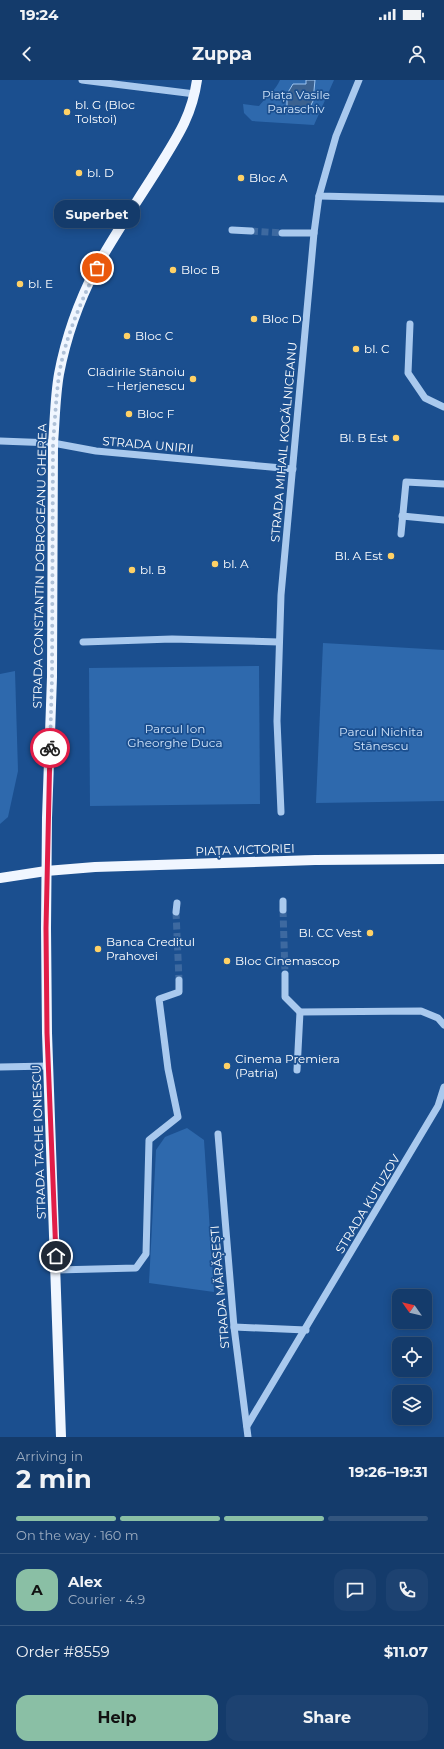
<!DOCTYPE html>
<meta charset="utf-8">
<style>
:root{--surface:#143b6b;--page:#1d4271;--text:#f1f3f6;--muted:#9dadc1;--line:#33557e;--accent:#8abfa5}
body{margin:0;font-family:Montserrat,sans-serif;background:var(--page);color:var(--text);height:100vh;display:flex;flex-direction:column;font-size:15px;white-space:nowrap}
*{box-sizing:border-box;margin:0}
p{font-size:13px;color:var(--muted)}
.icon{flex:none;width:22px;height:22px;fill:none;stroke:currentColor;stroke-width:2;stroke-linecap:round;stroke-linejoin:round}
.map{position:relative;height:1357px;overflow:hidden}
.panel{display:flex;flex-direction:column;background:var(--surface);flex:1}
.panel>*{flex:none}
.needle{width:26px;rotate:304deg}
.buttons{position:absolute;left:392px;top:1209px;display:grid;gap:8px}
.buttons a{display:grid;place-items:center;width:40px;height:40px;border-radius:8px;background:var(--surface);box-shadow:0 2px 10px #0003,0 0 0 1px var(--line);font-size:20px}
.pin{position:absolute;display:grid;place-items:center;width:34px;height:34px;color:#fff;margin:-17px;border:2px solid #fff;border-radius:50%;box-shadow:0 1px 4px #0007}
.courier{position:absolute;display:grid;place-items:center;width:40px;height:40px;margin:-20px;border:3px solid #e11d48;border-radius:50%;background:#fff;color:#222;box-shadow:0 1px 5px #0007}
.bubble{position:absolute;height:28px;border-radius:12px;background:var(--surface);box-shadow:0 2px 10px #0003,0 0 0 1px var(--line);font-size:13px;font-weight:700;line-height:28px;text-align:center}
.headline em{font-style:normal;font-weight:700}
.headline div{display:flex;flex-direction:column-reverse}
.headline{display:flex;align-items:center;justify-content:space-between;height:68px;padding:0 16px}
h1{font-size:26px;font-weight:700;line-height:30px}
.bar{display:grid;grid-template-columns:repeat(4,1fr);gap:6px 4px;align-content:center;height:48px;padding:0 16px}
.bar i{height:5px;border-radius:3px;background:var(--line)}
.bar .selected{background:var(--accent)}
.bar p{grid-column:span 4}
.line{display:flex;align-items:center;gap:10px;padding:0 16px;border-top:1px solid var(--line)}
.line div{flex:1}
.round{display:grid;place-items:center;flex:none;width:42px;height:42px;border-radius:12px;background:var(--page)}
.cta{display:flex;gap:8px;margin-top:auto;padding:8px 16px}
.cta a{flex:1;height:46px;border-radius:12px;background:var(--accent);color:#111;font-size:16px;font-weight:700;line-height:46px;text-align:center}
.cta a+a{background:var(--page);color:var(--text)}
.status{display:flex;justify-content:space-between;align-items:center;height:28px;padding:0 20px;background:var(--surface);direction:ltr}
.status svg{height:11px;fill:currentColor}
header{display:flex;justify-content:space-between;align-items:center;height:52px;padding:0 16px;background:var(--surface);font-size:18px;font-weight:700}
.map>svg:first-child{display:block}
</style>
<div class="status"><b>19:24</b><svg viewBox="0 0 49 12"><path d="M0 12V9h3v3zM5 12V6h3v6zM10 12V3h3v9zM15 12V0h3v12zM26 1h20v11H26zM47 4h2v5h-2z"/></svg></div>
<header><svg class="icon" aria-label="back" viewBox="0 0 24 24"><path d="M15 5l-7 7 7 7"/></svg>Zuppa<svg class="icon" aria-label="person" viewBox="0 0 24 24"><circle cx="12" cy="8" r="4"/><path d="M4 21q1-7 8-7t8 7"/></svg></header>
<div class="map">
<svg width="444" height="1357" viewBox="0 0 444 1357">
<rect width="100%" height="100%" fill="#1b4f8f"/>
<g fill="#2e69ad">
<path d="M280,0H334L314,45L252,41L244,33L243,24L259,26C266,17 276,10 280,0Z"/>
<path d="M323,563L444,570V721L316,723Z"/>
<path d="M259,586L260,724L90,726L89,588Z"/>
<path d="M15,591L18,691L8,737L0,744V594Z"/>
<path d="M187,1048L204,1060L214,1212L149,1203L156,1070L165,1057Z"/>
</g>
<path fill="#3c6290" stroke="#9cc4f0" d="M306,0H315L313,21L307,33H287V14L293,4H306Z"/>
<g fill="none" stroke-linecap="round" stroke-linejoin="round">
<g stroke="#3d69a0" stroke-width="7" stroke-dasharray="7 3.5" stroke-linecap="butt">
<path d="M251,151L282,153"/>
<path d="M283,830L285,894"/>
<path d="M176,832L179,900"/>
</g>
<g stroke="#a9c9ee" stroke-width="7">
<path d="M82,0L195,14"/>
<path d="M359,0L336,56L319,116L444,119"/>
<path d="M232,150L251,151"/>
<path d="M282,153H314"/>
<path d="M410,244L408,293L425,318L444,327"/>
<path d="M0,361L53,363L96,371L293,389"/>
<path d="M402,436L444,440"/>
<path d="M401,454L406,402L444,404"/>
<path d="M83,562L172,559L279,562"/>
<path d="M281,732L277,641L281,515L314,153L319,116"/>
<path d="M283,821V830"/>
<path d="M176,832L177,823"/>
<path d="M285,894V917L300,932L421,931L438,938L444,945"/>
<path d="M0,987L49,986"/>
<path d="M297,990L300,932"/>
<path d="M218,1054L234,1247L248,1357"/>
<path d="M56,1190L136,1188L146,1174L149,1060L178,1037L168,989L159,919L179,912V900"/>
<path d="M234,1247L306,1250"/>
<path d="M247,1346L438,1026L444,1007"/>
</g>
<g stroke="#f0f6ff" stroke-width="10">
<path d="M0,798L46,791L95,787L315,780L444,779"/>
<path d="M61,1357L47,953L46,848L47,738L52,597L53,363C55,340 55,317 59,294C66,257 79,221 96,188C115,153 139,119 160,85C178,56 192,35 197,0"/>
</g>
</g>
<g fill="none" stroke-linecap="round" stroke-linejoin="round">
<path stroke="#afc1d8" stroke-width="4" stroke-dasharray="0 7.2" d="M50,668L52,597L53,363C55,340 56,318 59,295C65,258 81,222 97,188"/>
<path stroke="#e11d48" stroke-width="5" d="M50,668L46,848L47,953L56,1176"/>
</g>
<g fill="#ffd166" stroke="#1b4f8f" stroke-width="1.5">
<circle cx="67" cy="32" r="4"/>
<circle cx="79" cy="93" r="4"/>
<circle cx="241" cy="98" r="4"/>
<circle cx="173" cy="190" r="4"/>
<circle cx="20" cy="204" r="4"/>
<circle cx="254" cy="239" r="4"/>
<circle cx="127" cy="256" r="4"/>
<circle cx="356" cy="269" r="4"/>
<circle cx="193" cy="299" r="4"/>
<circle cx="129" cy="334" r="4"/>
<circle cx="396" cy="358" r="4"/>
<circle cx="391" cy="476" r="4"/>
<circle cx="215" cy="484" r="4"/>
<circle cx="132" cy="490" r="4"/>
<circle cx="370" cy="853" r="4"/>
<circle cx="98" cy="869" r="4"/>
<circle cx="227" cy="881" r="4"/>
<circle cx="227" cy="986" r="4"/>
</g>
<g text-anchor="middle" stroke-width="3.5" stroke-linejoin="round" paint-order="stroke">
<g font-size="12" fill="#cfe3fa" stroke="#1b4f8f">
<text x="296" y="19">Piața Vasile<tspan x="296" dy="14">Paraschiv</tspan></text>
<text x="175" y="653">Parcul Ion<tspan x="175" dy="14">Gheorghe Duca</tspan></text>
<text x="381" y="656">Parcul Nichita<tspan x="381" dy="14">Stănescu</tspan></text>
</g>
<g font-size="12" fill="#fff" stroke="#1b4f8f" text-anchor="start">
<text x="75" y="29">bl. G (Bloc<tspan x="75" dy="14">Tolstoi)</tspan></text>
<text x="87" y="97">bl. D</text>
<text x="249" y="102">Bloc A</text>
<text x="181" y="194">Bloc B</text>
<text x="28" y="208">bl. E</text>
<text x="262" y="243">Bloc D</text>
<text x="135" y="260">Bloc C</text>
<text x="364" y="273">bl. C</text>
<text x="185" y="296" text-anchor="end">Clădirile Stănoiu<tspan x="185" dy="14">– Herjenescu</tspan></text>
<text x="137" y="338">Bloc F</text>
<text x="388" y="362" text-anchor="end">Bl. B Est</text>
<text x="383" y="480" text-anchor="end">Bl. A Est</text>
<text x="223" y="488">bl. A</text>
<text x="140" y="494">bl. B</text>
<text x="362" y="857" text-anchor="end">Bl. CC Vest</text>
<text x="106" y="866">Banca Creditul<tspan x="106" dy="14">Prahovei</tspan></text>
<text x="235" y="885">Bloc Cinemascop</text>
<text x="235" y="983">Cinema Premiera<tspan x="235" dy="14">(Patria)</tspan></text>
</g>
<g font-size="12" fill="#fff" stroke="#1b4f8f">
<text transform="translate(284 362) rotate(-85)" y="4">STRADA MIHAIL KOGĂLNICEANU</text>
<text transform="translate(148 365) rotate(5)" y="4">STRADA UNIRII</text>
<text transform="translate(40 486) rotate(-89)" y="4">STRADA CONSTANTIN DOBROGEANU GHEREA</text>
<text transform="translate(245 770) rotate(-2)" y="4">PIAȚA VICTORIEI</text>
<text transform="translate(39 1062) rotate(-92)" y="4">STRADA TACHE IONESCU</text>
<text transform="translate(368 1124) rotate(-59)" y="4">STRADA KUTUZOV</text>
<text transform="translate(220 1207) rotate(-95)" y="4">STRADA MĂRĂȘEȘTI</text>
</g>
</g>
</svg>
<div class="buttons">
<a><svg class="needle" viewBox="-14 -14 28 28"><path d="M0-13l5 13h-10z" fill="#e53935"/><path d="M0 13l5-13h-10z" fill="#9dadc1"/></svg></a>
<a><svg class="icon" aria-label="locate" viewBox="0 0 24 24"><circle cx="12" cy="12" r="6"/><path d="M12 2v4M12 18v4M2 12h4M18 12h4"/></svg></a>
<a><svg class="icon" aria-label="layers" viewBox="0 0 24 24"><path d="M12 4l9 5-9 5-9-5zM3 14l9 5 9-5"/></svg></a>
</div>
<div class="pin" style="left:97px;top:188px;background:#ea580c"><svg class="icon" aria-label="bag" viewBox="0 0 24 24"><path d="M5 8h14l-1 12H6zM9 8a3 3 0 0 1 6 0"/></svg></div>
<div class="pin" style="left:56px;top:1176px;background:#1f2937"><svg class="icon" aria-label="home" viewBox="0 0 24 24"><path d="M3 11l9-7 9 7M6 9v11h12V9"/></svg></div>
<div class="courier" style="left:50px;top:668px"><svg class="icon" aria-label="bike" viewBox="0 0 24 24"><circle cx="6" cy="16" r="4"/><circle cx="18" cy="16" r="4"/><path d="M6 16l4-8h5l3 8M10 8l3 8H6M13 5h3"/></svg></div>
<div class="bubble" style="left:54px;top:120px;width:86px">Superbet</div>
</div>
<section class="panel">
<div class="headline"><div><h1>2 min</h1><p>Arriving in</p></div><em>19:26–19:31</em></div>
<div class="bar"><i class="selected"></i><i class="selected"></i><i class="selected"></i><i></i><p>On the way · 160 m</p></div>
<div class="line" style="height:72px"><b class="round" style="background:var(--accent);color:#111">A</b><div><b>Alex</b><p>Courier · 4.9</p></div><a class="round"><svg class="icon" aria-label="chat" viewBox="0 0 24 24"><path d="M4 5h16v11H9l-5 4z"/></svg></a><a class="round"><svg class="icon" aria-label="phone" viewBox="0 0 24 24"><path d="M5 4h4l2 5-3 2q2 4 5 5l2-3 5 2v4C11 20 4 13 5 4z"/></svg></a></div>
<div class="line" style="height:52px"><div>Order #8559</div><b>$11.07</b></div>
<div class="cta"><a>Help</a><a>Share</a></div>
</section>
